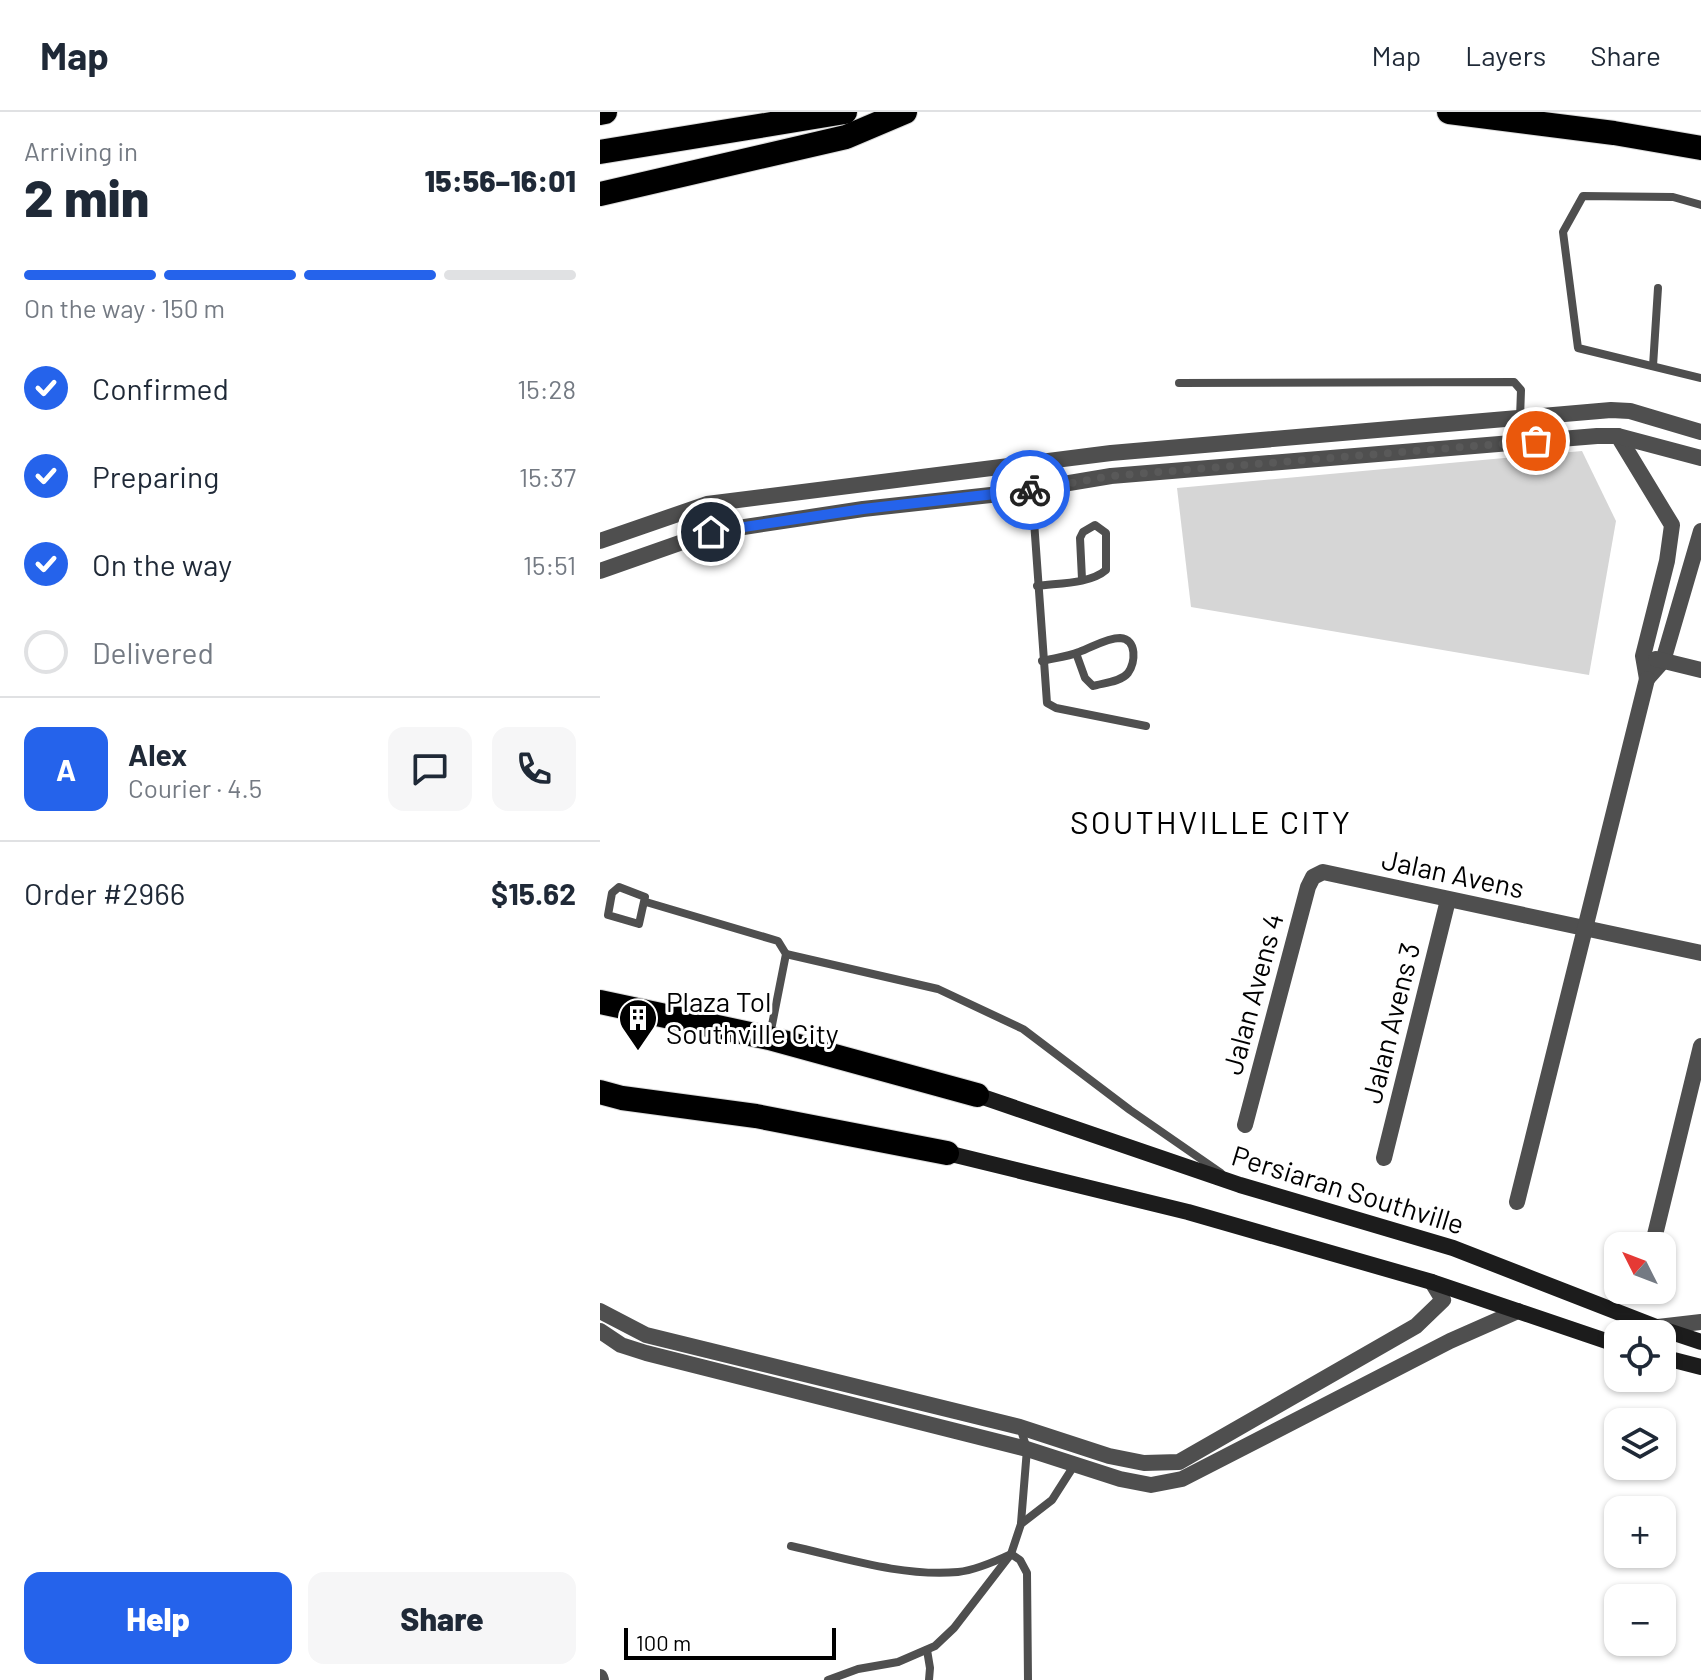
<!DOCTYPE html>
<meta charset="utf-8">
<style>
:root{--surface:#fff;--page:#f6f6f7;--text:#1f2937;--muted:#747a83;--line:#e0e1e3;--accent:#2563eb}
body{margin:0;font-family:Barlow,sans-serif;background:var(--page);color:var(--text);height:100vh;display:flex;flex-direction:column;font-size:30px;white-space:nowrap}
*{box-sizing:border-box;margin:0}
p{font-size:26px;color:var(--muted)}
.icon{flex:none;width:44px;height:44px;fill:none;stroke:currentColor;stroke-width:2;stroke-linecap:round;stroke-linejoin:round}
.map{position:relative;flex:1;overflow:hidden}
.panel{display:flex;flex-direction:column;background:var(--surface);width:600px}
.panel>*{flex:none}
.needle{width:52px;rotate:312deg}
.controls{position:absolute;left:1004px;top:1120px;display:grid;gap:16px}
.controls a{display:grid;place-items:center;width:72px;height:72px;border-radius:16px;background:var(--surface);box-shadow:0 2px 6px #0004;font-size:40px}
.scale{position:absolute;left:24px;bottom:20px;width:212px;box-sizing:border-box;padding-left:8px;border:4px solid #000;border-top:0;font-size:22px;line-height:28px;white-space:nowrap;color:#000;-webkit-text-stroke:6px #fff;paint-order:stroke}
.pin{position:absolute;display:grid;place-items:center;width:68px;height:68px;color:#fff;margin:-34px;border:4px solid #fff;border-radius:50%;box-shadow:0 2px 8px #0007}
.courier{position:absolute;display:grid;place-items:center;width:80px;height:80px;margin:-40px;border:6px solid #2563eb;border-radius:50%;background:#fff;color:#222;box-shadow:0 2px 10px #0007}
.head em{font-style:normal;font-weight:800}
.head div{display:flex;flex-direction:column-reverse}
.head{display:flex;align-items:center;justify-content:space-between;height:136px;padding:0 24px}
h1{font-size:52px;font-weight:800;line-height:60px}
.bar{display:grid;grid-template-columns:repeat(4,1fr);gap:12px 8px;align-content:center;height:96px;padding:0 24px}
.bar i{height:10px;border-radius:6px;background:var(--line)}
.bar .selected{background:var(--accent)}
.bar p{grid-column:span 4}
.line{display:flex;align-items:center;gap:20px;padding:0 24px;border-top:2px solid var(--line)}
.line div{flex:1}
.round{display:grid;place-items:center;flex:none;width:84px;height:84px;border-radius:16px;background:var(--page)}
ol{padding:0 24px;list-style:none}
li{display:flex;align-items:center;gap:24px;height:88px}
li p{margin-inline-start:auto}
li .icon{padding:8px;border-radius:50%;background:var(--accent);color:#fff;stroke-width:4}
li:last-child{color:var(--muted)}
li i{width:44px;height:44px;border:4px solid var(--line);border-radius:50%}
.button{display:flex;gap:16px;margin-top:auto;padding:16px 24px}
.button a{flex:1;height:92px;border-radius:16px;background:var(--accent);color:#fff;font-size:32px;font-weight:800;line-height:92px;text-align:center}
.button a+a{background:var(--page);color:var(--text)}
header{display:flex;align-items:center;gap:48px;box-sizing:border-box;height:112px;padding:0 40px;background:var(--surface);border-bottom:2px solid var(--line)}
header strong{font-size:38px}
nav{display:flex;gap:44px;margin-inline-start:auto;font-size:28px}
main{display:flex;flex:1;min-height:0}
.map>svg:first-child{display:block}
</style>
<header>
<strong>Map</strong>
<nav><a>Map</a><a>Layers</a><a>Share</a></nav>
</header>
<main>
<section class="panel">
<div class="head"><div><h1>2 min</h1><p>Arriving in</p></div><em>15:56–16:01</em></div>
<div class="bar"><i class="selected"></i><i class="selected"></i><i class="selected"></i><i></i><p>On the way · 150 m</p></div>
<ol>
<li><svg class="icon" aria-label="check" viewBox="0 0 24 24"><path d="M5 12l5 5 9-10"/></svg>Confirmed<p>15:28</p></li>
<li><svg class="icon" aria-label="check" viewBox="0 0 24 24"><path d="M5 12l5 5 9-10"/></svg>Preparing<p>15:37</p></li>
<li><svg class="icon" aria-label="check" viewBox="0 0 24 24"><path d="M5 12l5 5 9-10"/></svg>On the way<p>15:51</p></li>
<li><i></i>Delivered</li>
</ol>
<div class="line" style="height:144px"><b class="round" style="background:var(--accent);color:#fff">A</b><div><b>Alex</b><p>Courier · 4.5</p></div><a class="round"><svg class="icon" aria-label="chat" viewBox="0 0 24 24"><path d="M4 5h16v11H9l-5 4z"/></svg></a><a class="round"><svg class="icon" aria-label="phone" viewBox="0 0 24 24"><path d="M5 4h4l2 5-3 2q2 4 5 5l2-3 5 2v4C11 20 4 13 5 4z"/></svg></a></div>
<div class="line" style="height:104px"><div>Order #2966</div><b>$15.62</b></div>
<div class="button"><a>Help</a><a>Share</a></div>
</section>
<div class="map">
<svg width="1101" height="1568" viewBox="0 0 1101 1568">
<rect width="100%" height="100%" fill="#fff"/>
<path fill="#d6d6d6" d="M982,339L1016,409L989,563L591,495L577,376Z"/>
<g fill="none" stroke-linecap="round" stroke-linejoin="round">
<defs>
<g id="motorway">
<path d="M849,0L1014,21L1101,36"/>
<path d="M0,1L5,0"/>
<path d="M0,40L245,0"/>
<path d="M0,82L246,25L305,0"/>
<path d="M0,890L169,926L377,983"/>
<path d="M0,980L22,986L156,1004L347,1041"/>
</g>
</defs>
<use href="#motorway" stroke="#dbdbdb" stroke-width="26"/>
<g stroke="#4f4f4f" stroke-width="8">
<path d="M1101,93L1073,85L983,84L963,120L978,236L1101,266"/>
<path d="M1053,254L1058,176"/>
<path d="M579,271L914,270L921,278L920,306"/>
<path d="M430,353L447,591L456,596L546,614"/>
<path d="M437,474C458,471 490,472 506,458V421L495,413L483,420L480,426L482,467"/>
<path d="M442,549C454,546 467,545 479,540C491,536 506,526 520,526C538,527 535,551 528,561C521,570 503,571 493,574L485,566L476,541"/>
<path d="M19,775L45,785L39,812L8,803L12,781Z"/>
<path d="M46,790L178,829L186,842L170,923"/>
<path d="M186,842L338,877L423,917L530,998L621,1061"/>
<path d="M420,1315L427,1337L421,1411"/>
<path d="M191,1434C245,1446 302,1465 358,1460C376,1458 394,1450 411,1442L420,1448L427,1461L428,1568"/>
<path d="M327,1538L330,1556L329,1568"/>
<path d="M228,1568L258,1557L298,1550L335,1534L354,1516L411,1442L421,1412L452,1388L475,1352"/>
</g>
<g stroke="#4f4f4f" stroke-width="16">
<path d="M1018,324L1072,413L1067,449L1043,544L1047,567L1063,549L1101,419"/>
<path d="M0,429L107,392L511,341L1011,298L1030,299L1101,320"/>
<path d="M0,459L111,420L263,397L409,381L511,364L997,324H1018L1101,346"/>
<path d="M1056,547L1101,558"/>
<path d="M645,1013L708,775L713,765L723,760L1101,841"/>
<path d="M784,1046L848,788"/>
<path d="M917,1090L1047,567"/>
<path d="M1053,1131L1101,934"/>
<path d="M0,1199L46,1223L420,1315L509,1344L544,1351L579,1350L816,1214L843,1188L832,1170"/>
<path d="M1058,1215L1101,1210"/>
<path d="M0,1219L21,1233L46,1241L427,1337L520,1367L551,1373L582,1367L850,1229L918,1199"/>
<path d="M0,1565L1,1568"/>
</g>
<g stroke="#1c1c1c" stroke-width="16">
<path d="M377,983L640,1073L853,1136L1056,1215L1101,1230"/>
<path d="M347,1041L588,1100L832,1170L1018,1233"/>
<path d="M1062,1245L1101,1255"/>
</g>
<use href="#motorway" stroke="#000" stroke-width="24"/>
</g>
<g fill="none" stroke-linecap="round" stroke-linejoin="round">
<path stroke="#595959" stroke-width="8" stroke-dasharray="0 14.4" d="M430,378L511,364L936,329"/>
<path stroke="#2563eb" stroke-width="10" d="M111,420L263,397L430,378"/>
</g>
<defs>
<symbol id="building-pin" viewBox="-11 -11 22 30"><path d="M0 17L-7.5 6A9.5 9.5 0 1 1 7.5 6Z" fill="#000" stroke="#fff"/><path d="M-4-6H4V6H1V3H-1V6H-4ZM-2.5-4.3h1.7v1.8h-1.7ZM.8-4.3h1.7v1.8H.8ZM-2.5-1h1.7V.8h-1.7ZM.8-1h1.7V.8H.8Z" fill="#fff"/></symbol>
</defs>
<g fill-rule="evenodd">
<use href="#building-pin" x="16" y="884" width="44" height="60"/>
</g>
<g text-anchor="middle" stroke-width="6" stroke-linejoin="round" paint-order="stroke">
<g font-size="28" fill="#000" stroke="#fff">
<text transform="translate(853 762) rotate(12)" y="10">Jalan Avens</text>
<text transform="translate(653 882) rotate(-75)" y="10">Jalan Avens 4</text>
<text transform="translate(791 911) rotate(-76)" y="10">Jalan Avens 3</text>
<text transform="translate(748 1078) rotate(17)" y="10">Persiaran Southville</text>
</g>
<g font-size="28" fill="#000" stroke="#fff" text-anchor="start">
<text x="66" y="900">Plaza Tol<tspan x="66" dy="32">Southville City</tspan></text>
</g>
<g font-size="32" letter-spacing="2" fill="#000" stroke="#fff">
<text x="611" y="722">SOUTHVILLE CITY</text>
</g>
</g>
</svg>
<div class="controls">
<a><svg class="needle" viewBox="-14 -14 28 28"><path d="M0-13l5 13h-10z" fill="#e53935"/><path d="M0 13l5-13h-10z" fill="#747a83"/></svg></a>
<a><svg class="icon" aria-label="locate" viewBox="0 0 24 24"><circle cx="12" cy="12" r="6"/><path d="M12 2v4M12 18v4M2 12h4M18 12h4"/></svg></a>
<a><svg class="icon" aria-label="layers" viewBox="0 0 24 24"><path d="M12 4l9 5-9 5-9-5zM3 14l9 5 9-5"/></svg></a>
<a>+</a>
<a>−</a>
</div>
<div class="scale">100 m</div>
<div class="pin" style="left:936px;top:329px;background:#ea580c"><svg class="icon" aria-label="bag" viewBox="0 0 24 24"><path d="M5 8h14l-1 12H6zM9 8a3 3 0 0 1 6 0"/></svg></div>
<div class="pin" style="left:111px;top:420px;background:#1f2937"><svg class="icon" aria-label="home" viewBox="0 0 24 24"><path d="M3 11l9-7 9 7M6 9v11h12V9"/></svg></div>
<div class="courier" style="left:430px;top:378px"><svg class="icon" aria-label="bike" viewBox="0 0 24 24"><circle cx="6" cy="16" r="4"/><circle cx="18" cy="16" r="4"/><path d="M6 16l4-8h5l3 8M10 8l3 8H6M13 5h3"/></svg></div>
</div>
</main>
